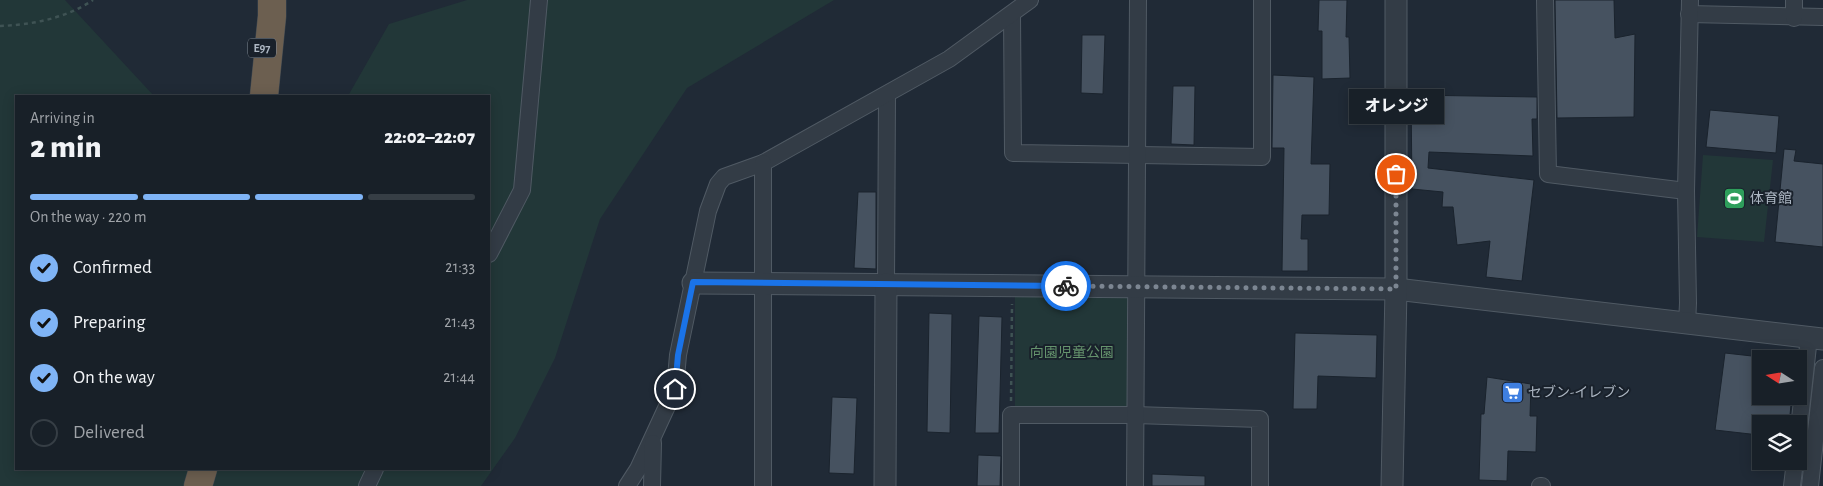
<!DOCTYPE html>
<meta charset="utf-8">
<style>
:root{--surface:#182028;--page:#252d34;--text:#f1f3f6;--muted:#9fa3a8;--line:#363e45;--accent:#7fb4f6}
body{margin:0;font-family:"Alegreya Sans","Noto Sans JP",sans-serif;background:var(--page);color:var(--text);height:100vh;display:flex;flex-direction:column;font-size:19px;white-space:nowrap}
*{box-sizing:border-box;margin:0}
p{font-size:16px;color:var(--muted)}
.icon{flex:none;width:28px;height:28px;fill:none;stroke:currentColor;stroke-width:2;stroke-linecap:round;stroke-linejoin:round}
.map{position:relative;flex:1;overflow:hidden}
.side{position:absolute;left:15px;top:95px;width:475px;height:375px;display:flex;flex-direction:column;background:var(--surface);border-radius:0px;box-shadow:0 2px 12px #0003,0 0 0 1px var(--line)}
.side>*{flex:none}
.needle{width:32px;rotate:282deg}
.fabs{position:absolute;left:1752px;top:350px;display:grid;gap:10px}
.fabs a{display:grid;place-items:center;width:55px;height:55px;border-radius:0px;background:var(--surface);box-shadow:0 2px 12px #0003,0 0 0 1px var(--line);font-size:25px}
.pin{position:absolute;display:grid;place-items:center;width:42px;height:42px;color:#fff;margin:-21px;border:2px solid #fff;border-radius:50%;box-shadow:0 1px 5px #0007}
.courier{position:absolute;display:grid;place-items:center;width:50px;height:50px;margin:-25px;border:4px solid #1a73e8;border-radius:50%;background:#fff;color:#222;box-shadow:0 1px 6px #0007}
.bubble{position:absolute;height:35px;border-radius:0px;background:var(--surface);box-shadow:0 2px 12px #0003,0 0 0 1px var(--line);font-size:16px;font-weight:800;line-height:35px;text-align:center}
.summary em{font-style:normal;font-weight:800}
.summary div{display:flex;flex-direction:column-reverse}
.summary{display:flex;align-items:center;justify-content:space-between;height:85px;padding:0 15px}
h1{font-size:32px;font-weight:800;line-height:38px}
.bar{display:grid;grid-template-columns:repeat(4,1fr);gap:8px 5px;align-content:center;height:60px;padding:0 15px}
.bar i{height:6px;border-radius:4px;background:var(--line)}
.bar .active{background:var(--accent)}
.bar p{grid-column:span 4}
ol{padding:0 15px;list-style:none}
li{display:flex;align-items:center;gap:15px;height:55px}
li p{margin-inline-start:auto}
li .icon{padding:5px;border-radius:50%;background:var(--accent);color:#111;stroke-width:4}
li:last-child{color:var(--muted)}
li i{width:28px;height:28px;border:2px solid var(--line);border-radius:50%}
.map>svg:first-child{display:block}
</style>
<div class="map">
<svg width="1823" height="486" viewBox="0 0 1823 486">
<rect width="100%" height="100%" fill="#202a36"/>
<g fill="#223738">
<path d="M0,0H65L154,96H16V469H489V96H348L389,24L467,0H834L687,88L600,219L555,358L515,438L481,486H0Z"/>
<path d="M1703,155L1773,160L1764,242L1697,237Z"/>
<path d="M1015,295H1129L1128,407L1015,409Z"/>
</g>
<g fill="none" stroke-linecap="round" stroke-linejoin="round">
<path stroke="#33475d" stroke-width="4.5" d="M1802,465L1807,425"/>
</g>
<g fill="#465260" stroke="#1a232d">
<path d="M1319,0H1347L1346,37H1349L1350,78L1322,79V31H1318Z"/>
<path d="M1555,0H1614L1615,38L1635,34L1634,117L1557,118Z"/>
<path d="M1082,35H1105L1103,94L1081,93Z"/>
<path d="M1273,75L1314,77L1311,164H1330L1329,215H1302L1301,239H1308V271H1282L1284,148H1272Z"/>
<path d="M1173,86H1195L1194,145L1171,144Z"/>
<path d="M1411,95L1537,97V119H1532L1533,156L1429,152L1428,168L1534,180L1522,281L1486,277L1490,241L1457,245L1453,207H1442L1443,192L1412,189Z"/>
<path d="M1710,110L1779,116L1776,153L1706,147Z"/>
<path d="M1784,149L1796,150L1794,161L1823,164V247L1775,242Z"/>
<path d="M858,192H876V269L854,268Z"/>
<path d="M929,313L952,314L950,433L927,432Z"/>
<path d="M979,316L1002,317L999,433H975Z"/>
<path d="M1295,333L1377,335L1376,378L1318,376L1317,409H1293Z"/>
<path d="M1725,353L1761,357V396H1792L1789,424L1760,422L1759,435L1715,430Z"/>
<path d="M1487,377L1531,384L1530,416H1537L1536,452L1508,451L1507,481L1479,480L1481,414H1484Z"/>
<path d="M832,397L857,398L854,474L829,473Z"/>
<path d="M978,455L1001,456L1000,486H977Z"/>
<path d="M1152,474L1205,476V486H1152Z"/>
</g>
<g fill="none" stroke-linecap="round" stroke-linejoin="round">
<defs>
<g id="minor">
<path d="M1545,0L1548,174L1686,191"/>
<path d="M1012,14L1013,153L1262,157V0"/>
<path d="M1689,14L1823,17"/>
<path d="M1794,18V0"/>
<path d="M489,254L522,190L539,0"/>
<path d="M886,284L887,95"/>
<path d="M1687,324L1688,303L1686,191L1690,0"/>
<path d="M1799,428L1809,337"/>
<path d="M367,486L375,469"/>
<path d="M627,486L638,469L675,389L678,355L708,211L718,184L724,177L763,163L949,59L1030,0"/>
<path d="M652,486L653,443"/>
<path d="M763,486V163"/>
<path d="M1011,486V415H1135L1260,419V486"/>
<path d="M1135,486L1138,0"/>
<path d="M1540,486H1542"/>
<path d="M1792,486L1795,461"/>
<path d="M1810,486L1823,368"/>
</g>
<g id="tertiary">
<path d="M693,283L1396,289L1823,339"/>
<path d="M885,486L886,284"/>
<path d="M1392,486L1396,289V0"/>
</g>
<g id="motorway">
<path d="M264,96L272,16V0"/>
<path d="M198,486L203,469"/>
</g>
</defs>
<use href="#minor" stroke="#505a64" stroke-width="18"/>
<use href="#tertiary" stroke="#505a64" stroke-width="23"/>
<use href="#motorway" stroke="#3d4751" stroke-width="29"/>
<g stroke="#3f5354" stroke-width="2.5" stroke-dasharray="4 4" stroke-linecap="butt">
<path d="M0,26C31,25 67,18 93,0"/>
<path d="M1063,305V313"/>
<path d="M1011,401L1012,304"/>
</g>
<use href="#minor" stroke="#333c46" stroke-width="16"/>
<use href="#tertiary" stroke="#333c46" stroke-width="21"/>
<use href="#motorway" stroke="#6c5f50" stroke-width="28"/>
</g>
<g fill="none" stroke-linecap="round" stroke-linejoin="round">
<path stroke="#7c8692" stroke-width="5" stroke-dasharray="0 9" d="M1066,286L1396,289V174"/>
<path stroke="#1a73e8" stroke-width="6" d="M675,389L678,355L693,282L1066,286"/>
</g>
<defs>
<symbol id="stadium-square" viewBox="-11 -11 22 22"><rect x="-9" y="-9" width="18" height="18" rx="4" fill="#2e9e5b" stroke="#19212b"/><path d="M0-5a6.5 5 0 1 0 0 10a6.5 5 0 1 0 0-10ZM-3.5-1.8h7v3.6h-7Z" fill="#fff"/></symbol>
<symbol id="supermarket-square" viewBox="-11 -11 22 22"><rect x="-9" y="-9" width="18" height="18" rx="4" fill="#3f7fe0" stroke="#19212b"/><path d="M-6-5.5h2.5l.6 2H6L4.5 2H-2.5L-4.4-4H-6ZM-1.5 3.2a1.3 1.3 0 1 0 .1 0ZM3 3.2a1.3 1.3 0 1 0 .1 0Z" fill="#fff"/></symbol>
</defs>
<g fill-rule="evenodd">
<use href="#stadium-square" x="1722" y="186" width="25" height="25"/>
<use href="#supermarket-square" x="1500" y="380" width="25" height="25"/>
</g>
<g text-anchor="middle" stroke-width="4" stroke-linejoin="round" paint-order="stroke">
<rect fill="#19212b" stroke="#818a95" stroke-width="1" x="248" y="38.5" width="28" height="19" rx="4"/>
<g font-size="12" font-weight="bold" fill="#adb7c3">
<text x="262" y="52">E97</text>
</g>
<g font-size="14" fill="#adb7c3" stroke="#19212b" text-anchor="start">
<text x="1750" y="203">体育館</text>
<text x="1528" y="397">セブン-イレブン</text>
</g>
<g font-size="14" fill="#65936d" stroke="#19212b">
<text x="1072" y="357">向園児童公園</text>
</g>
</g>
</svg>
<div class="fabs">
<a><svg class="needle" viewBox="-14 -14 28 28"><path d="M0-13l5 13h-10z" fill="#e53935"/><path d="M0 13l5-13h-10z" fill="#9fa3a8"/></svg></a>
<a><svg class="icon" aria-label="layers" viewBox="0 0 24 24"><path d="M12 4l9 5-9 5-9-5zM3 14l9 5 9-5"/></svg></a>
</div>
<div class="pin" style="left:1396px;top:174px;background:#ea580c"><svg class="icon" aria-label="bag" viewBox="0 0 24 24"><path d="M5 8h14l-1 12H6zM9 8a3 3 0 0 1 6 0"/></svg></div>
<div class="pin" style="left:675px;top:389px;background:#1f2937"><svg class="icon" aria-label="home" viewBox="0 0 24 24"><path d="M3 11l9-7 9 7M6 9v11h12V9"/></svg></div>
<div class="courier" style="left:1066px;top:286px"><svg class="icon" aria-label="bike" viewBox="0 0 24 24"><circle cx="6" cy="16" r="4"/><circle cx="18" cy="16" r="4"/><path d="M6 16l4-8h5l3 8M10 8l3 8H6M13 5h3"/></svg></div>
<div class="bubble" style="left:1349px;top:89px;width:95px">オレンジ</div>
<section class="side">
<div class="summary"><div><h1>2 min</h1><p>Arriving in</p></div><em>22:02–22:07</em></div>
<div class="bar"><i class="active"></i><i class="active"></i><i class="active"></i><i></i><p>On the way · 220 m</p></div>
<ol>
<li><svg class="icon" aria-label="check" viewBox="0 0 24 24"><path d="M5 12l5 5 9-10"/></svg>Confirmed<p>21:33</p></li>
<li><svg class="icon" aria-label="check" viewBox="0 0 24 24"><path d="M5 12l5 5 9-10"/></svg>Preparing<p>21:43</p></li>
<li><svg class="icon" aria-label="check" viewBox="0 0 24 24"><path d="M5 12l5 5 9-10"/></svg>On the way<p>21:44</p></li>
<li><i></i>Delivered</li>
</ol>
</section>
</div>
